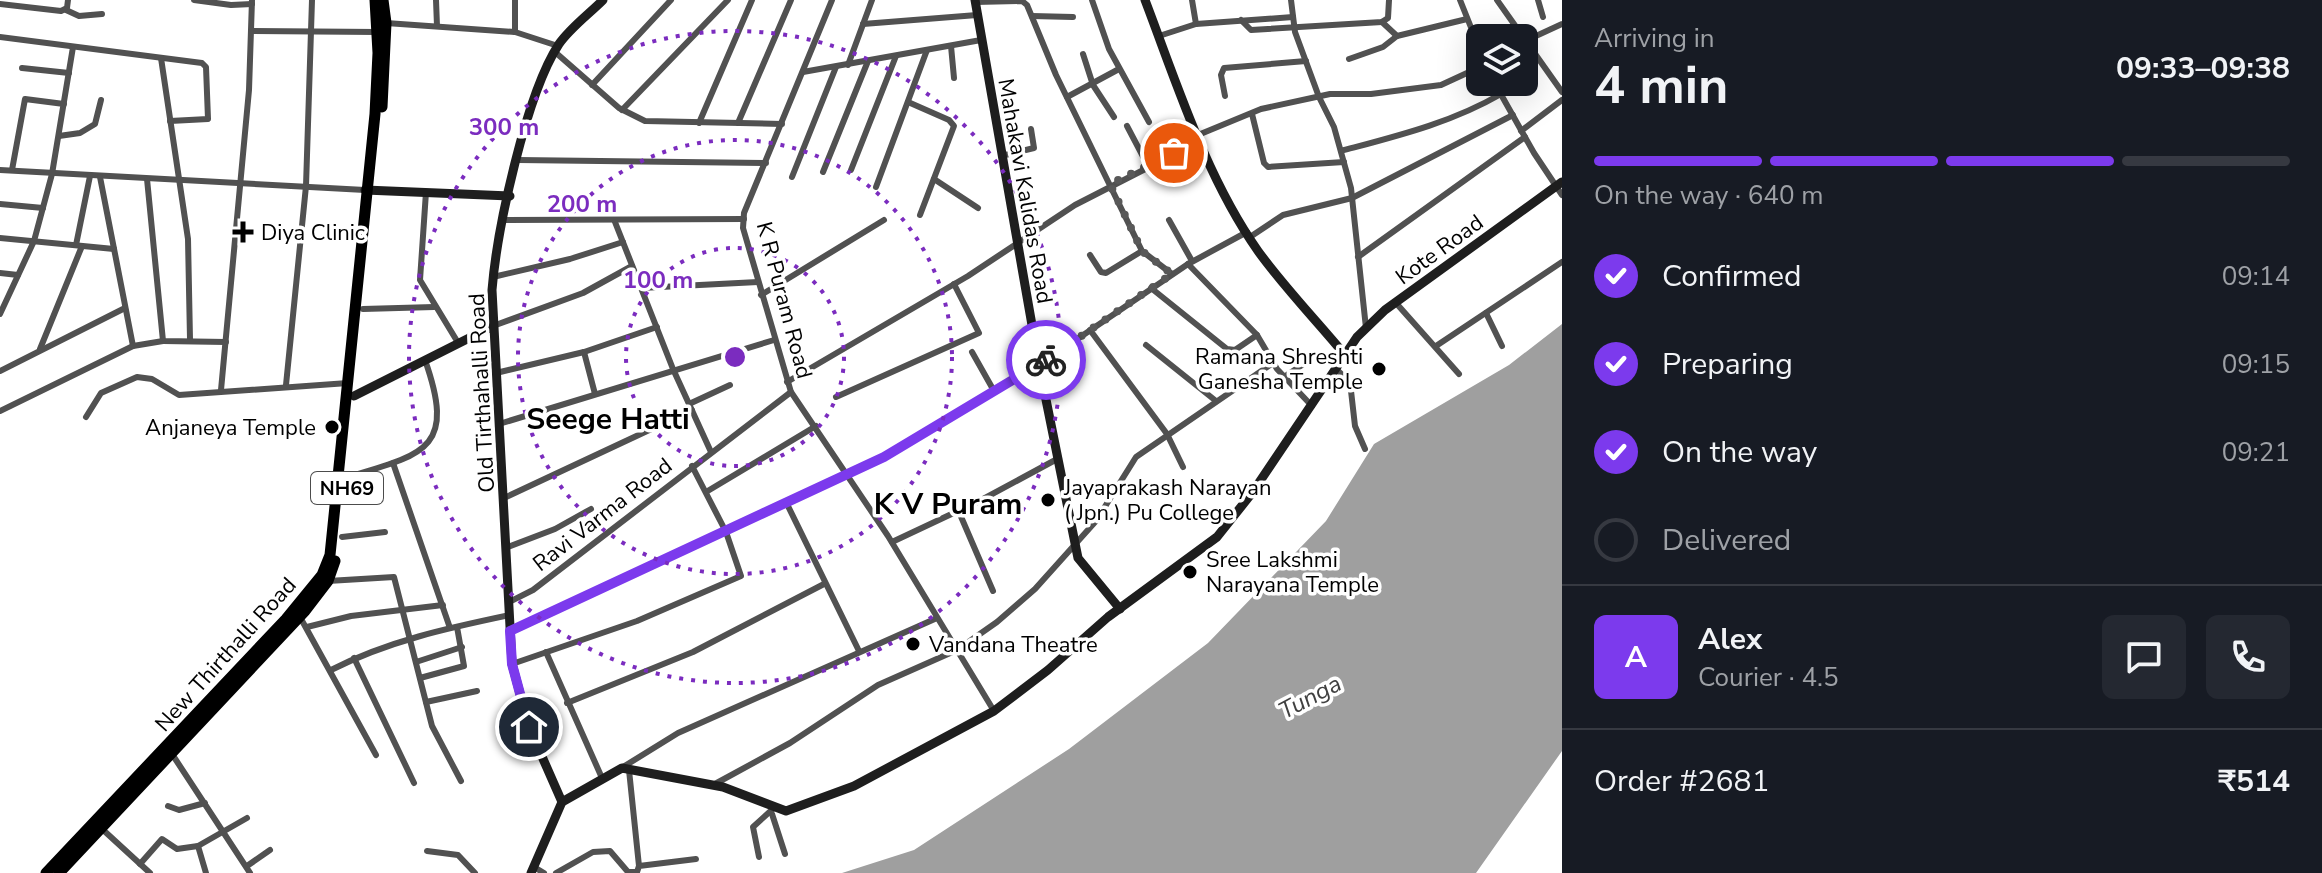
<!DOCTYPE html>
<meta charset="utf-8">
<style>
:root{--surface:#171b24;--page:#242831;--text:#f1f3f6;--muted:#9ea1a6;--line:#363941;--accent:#7c3aed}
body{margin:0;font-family:"Nunito Sans",sans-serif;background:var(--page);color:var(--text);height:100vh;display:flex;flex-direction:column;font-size:30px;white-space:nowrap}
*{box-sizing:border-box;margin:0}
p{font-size:26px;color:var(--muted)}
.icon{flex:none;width:44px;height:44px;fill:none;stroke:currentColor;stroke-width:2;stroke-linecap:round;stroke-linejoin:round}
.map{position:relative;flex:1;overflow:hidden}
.sheet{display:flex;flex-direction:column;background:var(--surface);width:760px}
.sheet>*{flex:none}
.fabs{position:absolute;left:1466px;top:24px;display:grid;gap:16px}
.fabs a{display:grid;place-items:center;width:72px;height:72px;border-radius:12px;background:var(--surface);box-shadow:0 8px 32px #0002;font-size:40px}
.pin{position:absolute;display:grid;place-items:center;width:68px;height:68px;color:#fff;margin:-34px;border:4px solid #fff;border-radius:50%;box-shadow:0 2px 8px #0007}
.courier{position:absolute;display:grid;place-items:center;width:80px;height:80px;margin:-40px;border:6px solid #7c3aed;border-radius:50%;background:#fff;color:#222;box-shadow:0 2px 10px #0007}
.head em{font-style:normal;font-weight:700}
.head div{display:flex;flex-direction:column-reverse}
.head{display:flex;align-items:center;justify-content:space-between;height:136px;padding:0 32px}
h1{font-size:52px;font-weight:700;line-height:60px}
.bar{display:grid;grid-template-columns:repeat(4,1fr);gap:12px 8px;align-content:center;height:96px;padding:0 32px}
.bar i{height:10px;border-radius:6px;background:var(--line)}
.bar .on{background:var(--accent)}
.bar p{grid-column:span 4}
.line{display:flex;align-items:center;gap:20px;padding:0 32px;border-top:2px solid var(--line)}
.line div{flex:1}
.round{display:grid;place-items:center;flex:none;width:84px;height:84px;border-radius:12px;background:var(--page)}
ol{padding:0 32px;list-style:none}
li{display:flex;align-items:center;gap:24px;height:88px}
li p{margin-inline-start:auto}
li .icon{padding:8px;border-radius:50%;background:var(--accent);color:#fff;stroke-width:4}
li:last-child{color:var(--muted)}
li i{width:44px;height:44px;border:4px solid var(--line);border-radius:50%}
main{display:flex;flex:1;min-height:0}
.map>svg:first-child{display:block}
</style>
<main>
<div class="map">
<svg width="1562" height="873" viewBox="0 0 1562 873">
<rect width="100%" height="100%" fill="#fff"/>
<path fill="#9f9f9f" d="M1562,324V751L1476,873H842L914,850L1069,749L1208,643L1326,521L1374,444L1509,365Z"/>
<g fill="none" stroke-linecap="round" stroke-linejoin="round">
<g stroke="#515151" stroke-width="6">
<path d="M194,0L231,5L252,4"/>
<path d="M436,0L437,26"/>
<path d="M515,0V32"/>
<path d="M832,0L744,213L743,228L791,392L888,536L994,711"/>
<path d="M1092,0L1109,49L1149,122"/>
<path d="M1192,0L1196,24"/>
<path d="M1291,0L1295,32L1319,97L1334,127L1351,188L1366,328"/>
<path d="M1460,0L1480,50"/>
<path d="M1497,0L1562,92"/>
<path d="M1538,0L1543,17"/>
<path d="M975,2L1022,1L1027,5L1056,75L1142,251L1172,274"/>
<path d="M0,4L61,11L67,8L68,0"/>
<path d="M66,10L79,16L102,14"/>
<path d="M1032,16L1073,17"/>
<path d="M1241,20L1251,30L1382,22L1388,18L1389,0"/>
<path d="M1382,22L1397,36L1467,19"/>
<path d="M386,23L515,32L558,46"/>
<path d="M863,24L977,15"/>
<path d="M253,31L377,32"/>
<path d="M1159,36L1196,24L1293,17"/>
<path d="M0,37L202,63L206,67L208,119L170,121"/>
<path d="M1525,41L1562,24"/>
<path d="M951,46L954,78"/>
<path d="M555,52L619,108L645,121L782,124"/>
<path d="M1083,54L1093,85L1114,117"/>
<path d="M161,58L188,239L190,339"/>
<path d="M1349,59L1383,47L1397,36"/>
<path d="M848,65L872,0"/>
<path d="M22,68L69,73"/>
<path d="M803,72L981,40"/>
<path d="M1494,82L1534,153L1562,195"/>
<path d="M592,85L671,0"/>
<path d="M1225,96L1221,75L1224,68L1306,61"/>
<path d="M1067,97L1119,69"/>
<path d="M908,102L949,120L954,126L920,215"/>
<path d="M622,110L728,0"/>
<path d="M1252,114L1264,163L1268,167L1344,162"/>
<path d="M699,123L752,0"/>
<path d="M738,123L791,0"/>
<path d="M1127,126L1148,166"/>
<path d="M1521,131L1562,100"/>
<path d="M1198,135L1261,109L1330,94H1371L1441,85L1480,67"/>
<path d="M59,136L80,133L95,124L101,100"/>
<path d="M1341,151C1397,136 1451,123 1501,94"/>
<path d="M1001,156L1034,148L1031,129"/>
<path d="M518,160L766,163"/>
<path d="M0,170L365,190"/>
<path d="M12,170L25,99L64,104"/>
<path d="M851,170L896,56"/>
<path d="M823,172L868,61"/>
<path d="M100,177L133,346"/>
<path d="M792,177L836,67"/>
<path d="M147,179L163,341L226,342"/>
<path d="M934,179L978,208"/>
<path d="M876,187L927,50"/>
<path d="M426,192L420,280L457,341"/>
<path d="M0,204L43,208"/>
<path d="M503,220L744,219"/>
<path d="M1169,220L1192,261"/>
<path d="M615,222L673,369L711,452"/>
<path d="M1250,237L1283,215L1352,198L1513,115"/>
<path d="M0,238L114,249"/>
<path d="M76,245L90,176"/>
<path d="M1090,255L1101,272L1106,273L1142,251"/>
<path d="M1358,257L1525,137"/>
<path d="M1188,264L1257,335L1277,369L1312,406"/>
<path d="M0,273L18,275"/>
<path d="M493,277L570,259L623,242"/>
<path d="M641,288L758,282"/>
<path d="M1151,288L1227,349L1235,350L1257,335"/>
<path d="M761,295L884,220"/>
<path d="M1396,303L1459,374"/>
<path d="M363,309L434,307"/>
<path d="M1486,313L1502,346"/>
<path d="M0,314L34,241L52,174L73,47"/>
<path d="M493,326L583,293L632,266"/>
<path d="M1090,330L1167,434L1183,467"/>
<path d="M1146,345L1216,401"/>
<path d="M1436,346L1562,262"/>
<path d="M40,349L82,246"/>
<path d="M584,352L595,394"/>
<path d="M972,352L994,391"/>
<path d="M1337,370L1350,382L1355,426L1365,449"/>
<path d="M0,371L125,308"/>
<path d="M496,373L584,352L657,327"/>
<path d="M1284,377L1314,357"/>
<path d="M787,382L968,276L1075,205L1200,141"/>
<path d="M286,385L306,186L312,0"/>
<path d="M221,390L249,90L252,0"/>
<path d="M836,397L979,333L954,284"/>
<path d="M689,404L730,385"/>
<path d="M0,411L133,346L163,341"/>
<path d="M86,417L101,393L137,377L152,379L179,395L348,383"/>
<path d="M499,424L774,340"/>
<path d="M393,463L450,628"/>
<path d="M348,477C426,454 456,448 425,360"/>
<path d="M706,492L816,426"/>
<path d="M504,498L692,410"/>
<path d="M787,504L859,651"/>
<path d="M342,537L385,532"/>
<path d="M892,542L960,510"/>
<path d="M508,547L555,529L591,509"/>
<path d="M328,581L394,577L432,726L461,781"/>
<path d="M993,591L959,512L1059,458"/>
<path d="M509,602L533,590L791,392"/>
<path d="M300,617L376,755"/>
<path d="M307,627L351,616L443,605"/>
<path d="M510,631L884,457L1039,365L1188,264L1247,232"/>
<path d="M546,652L602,778"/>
<path d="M354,658L414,783"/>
<path d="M416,662L462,647"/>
<path d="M512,664L637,621L741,576L726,532L692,466"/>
<path d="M331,670C388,641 448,628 510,615"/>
<path d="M420,678L464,666L457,627"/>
<path d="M426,702L477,691"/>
<path d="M567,703L693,652L824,584"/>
<path d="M172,754L250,873"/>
<path d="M623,767L678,733L937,618"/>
<path d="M629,770L639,866"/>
<path d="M713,785L790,743L878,685L957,650L997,622L1035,589L1096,521L1136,457L1273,363"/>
<path d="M168,806L179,810L205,803"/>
<path d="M772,814L785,854"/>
<path d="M101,828L150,873"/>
<path d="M198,846L206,873"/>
<path d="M427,851L458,855L475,873"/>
<path d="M759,857L753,827L775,807"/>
<path d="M140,864L162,839L177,849L198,846L247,818"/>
<path d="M247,866L270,850"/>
<path d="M534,867L544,873"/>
<path d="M556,873L593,852L610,851L628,872H637L639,866L696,859"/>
</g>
<g stroke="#1e1e1e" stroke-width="9">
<path d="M975,0L1039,365L1078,558L1120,609"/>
<path d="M1145,0C1177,84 1206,177 1258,251C1284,287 1316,320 1345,355"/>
<path d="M365,190L510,196"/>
<path d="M354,396L493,326"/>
<path d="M562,802L529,727L512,664L492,290C497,229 526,94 559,44C570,28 589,14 603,0"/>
<path d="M531,873L562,802L622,768L723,787L786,811L854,786L994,711L1048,670L1108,617L1217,537L1252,493L1357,337L1385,310L1562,182"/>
</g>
<g stroke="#000" stroke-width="11">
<path d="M382,107L386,23L383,0"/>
<path d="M46,873L286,619L322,575L330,555L375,114L378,53L375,0"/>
<path d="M59,873L305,611L328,581L335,561"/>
</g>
</g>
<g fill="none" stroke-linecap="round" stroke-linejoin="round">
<path stroke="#595959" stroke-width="8" stroke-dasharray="0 14.4" d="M1046,360L1172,274L1142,251L1110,184L1174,153"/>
<path stroke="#7c3aed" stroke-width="10" d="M529,727L512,664L510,631L884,457L1046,360"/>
</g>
<g fill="none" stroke="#7b2cbf" stroke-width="4" stroke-dasharray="4 8">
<circle cx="735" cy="357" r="109"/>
<circle cx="735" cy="357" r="217"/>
<circle cx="735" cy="357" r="326"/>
</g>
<g fill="#000" stroke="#fff" stroke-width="3">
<path d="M239 220h8v8h8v8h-8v8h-8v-8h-8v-8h8z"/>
<circle cx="1379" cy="369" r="8"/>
<circle cx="332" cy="427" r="8"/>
<circle cx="1048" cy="500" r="8"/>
<circle cx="1190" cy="572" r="8"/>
<circle cx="913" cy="644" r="8"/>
</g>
<g text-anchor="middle" stroke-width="7" stroke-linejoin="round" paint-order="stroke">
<rect fill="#fff" stroke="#4c4c4c" stroke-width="2" x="311" y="472" width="72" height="32" rx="6"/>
<g font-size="20" font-weight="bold" fill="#000">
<text x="347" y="495">NH69</text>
</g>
<g font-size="22" fill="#000" stroke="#fff">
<text transform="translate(1026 191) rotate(80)" y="8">Mahakavi Kalidas Road</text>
<text transform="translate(1439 249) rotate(-36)" y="8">Kote Road</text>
<text transform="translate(785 300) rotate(75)" y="8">K R Puram Road</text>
<text transform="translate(481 393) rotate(-93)" y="8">Old Tirthahalli Road</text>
<text transform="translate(602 514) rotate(-38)" y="8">Ravi Varma Road</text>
<text transform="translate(225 654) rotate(-48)" y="8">New Thirthalli Road</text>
</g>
<g font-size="22" fill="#000" stroke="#fff" text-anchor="start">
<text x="261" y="240">Diya Clinic</text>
<text x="1363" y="364" text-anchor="end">Ramana Shreshti<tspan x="1363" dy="25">Ganesha Temple</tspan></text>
<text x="316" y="435" text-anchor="end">Anjaneya Temple</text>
<text x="1064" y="495">Jayaprakash Narayan<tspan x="1064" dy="25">( Jpn.) Pu College</tspan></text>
<text x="1206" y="567">Sree Lakshmi<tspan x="1206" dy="25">Narayana Temple</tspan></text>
<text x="929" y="652">Vandana Theatre</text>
</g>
<g font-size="24" font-style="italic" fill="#404040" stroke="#fff">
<text transform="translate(1310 697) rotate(-28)" y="8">Tunga</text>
</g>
<g font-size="30" font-weight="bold" fill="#000" stroke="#fff">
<text x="608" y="429">Seege Hatti</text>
<text x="948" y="514">K V Puram</text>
</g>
</g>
<circle cx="735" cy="357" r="12" fill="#7b2cbf" stroke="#fff" stroke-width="4"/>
<g font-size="24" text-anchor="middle" font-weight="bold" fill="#7b2cbf" stroke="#fff" stroke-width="7" stroke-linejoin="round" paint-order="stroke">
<text x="504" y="135">300 m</text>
<text x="582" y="212">200 m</text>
<text x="658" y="288">100 m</text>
</g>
</svg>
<div class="fabs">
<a><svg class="icon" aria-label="layers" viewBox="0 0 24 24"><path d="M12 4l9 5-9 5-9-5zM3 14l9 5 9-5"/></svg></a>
</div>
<div class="pin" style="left:1174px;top:153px;background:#ea580c"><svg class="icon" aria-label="bag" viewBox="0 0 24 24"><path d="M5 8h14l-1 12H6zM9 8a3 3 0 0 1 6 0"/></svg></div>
<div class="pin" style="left:529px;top:727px;background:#1f2937"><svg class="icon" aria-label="home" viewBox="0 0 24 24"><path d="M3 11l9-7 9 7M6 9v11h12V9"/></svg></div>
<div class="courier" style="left:1046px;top:360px"><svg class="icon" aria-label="bike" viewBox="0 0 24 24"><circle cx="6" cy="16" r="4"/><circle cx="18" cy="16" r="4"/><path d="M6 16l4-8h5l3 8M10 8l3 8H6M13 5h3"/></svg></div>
</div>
<section class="sheet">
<div class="head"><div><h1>4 min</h1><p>Arriving in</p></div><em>09:33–09:38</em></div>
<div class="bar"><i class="on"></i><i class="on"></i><i class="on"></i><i></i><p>On the way · 640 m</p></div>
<ol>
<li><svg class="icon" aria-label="check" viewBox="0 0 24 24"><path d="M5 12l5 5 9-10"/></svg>Confirmed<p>09:14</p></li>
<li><svg class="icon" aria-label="check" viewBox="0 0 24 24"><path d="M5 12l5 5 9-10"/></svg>Preparing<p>09:15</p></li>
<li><svg class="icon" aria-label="check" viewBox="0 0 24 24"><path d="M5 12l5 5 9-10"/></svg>On the way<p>09:21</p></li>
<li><i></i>Delivered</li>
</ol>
<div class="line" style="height:144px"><b class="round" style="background:var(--accent);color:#fff">A</b><div><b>Alex</b><p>Courier · 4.5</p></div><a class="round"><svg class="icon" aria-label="chat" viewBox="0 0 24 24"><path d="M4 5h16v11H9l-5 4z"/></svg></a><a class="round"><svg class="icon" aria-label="phone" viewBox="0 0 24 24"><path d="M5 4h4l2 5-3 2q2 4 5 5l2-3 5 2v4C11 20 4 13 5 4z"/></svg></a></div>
<div class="line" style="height:104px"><div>Order #2681</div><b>₹514</b></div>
</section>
</main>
